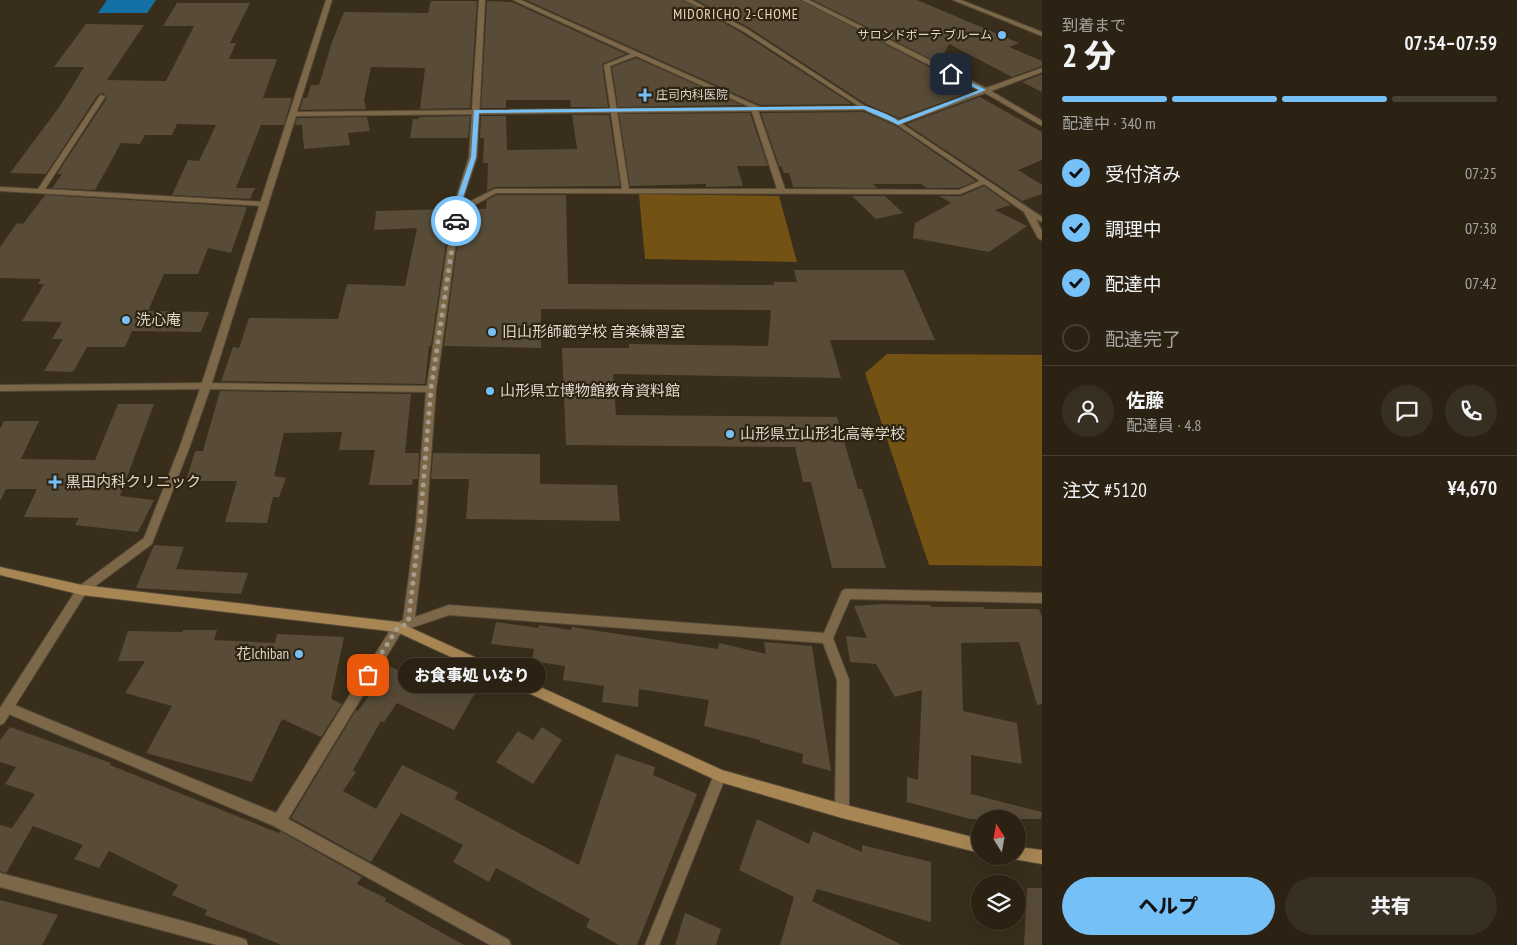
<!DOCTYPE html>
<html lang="ja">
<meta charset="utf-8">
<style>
:root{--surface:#2b2214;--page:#372f22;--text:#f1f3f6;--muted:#a6a4a0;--line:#473f34;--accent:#75c0f6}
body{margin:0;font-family:"PT Sans Narrow","Noto Sans JP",sans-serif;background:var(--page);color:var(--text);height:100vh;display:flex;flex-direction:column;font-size:19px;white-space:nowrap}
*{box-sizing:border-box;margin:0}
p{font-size:16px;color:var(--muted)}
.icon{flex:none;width:28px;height:28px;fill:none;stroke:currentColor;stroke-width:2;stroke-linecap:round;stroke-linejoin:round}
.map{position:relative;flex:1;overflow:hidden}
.sheet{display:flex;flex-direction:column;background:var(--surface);width:475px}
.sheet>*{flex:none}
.needle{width:32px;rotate:349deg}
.fabs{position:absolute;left:971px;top:810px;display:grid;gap:10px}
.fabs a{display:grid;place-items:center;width:55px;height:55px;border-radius:50%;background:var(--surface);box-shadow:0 5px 20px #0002,0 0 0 1px var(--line);font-size:25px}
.pin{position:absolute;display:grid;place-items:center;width:42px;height:42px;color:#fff;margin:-21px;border-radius:10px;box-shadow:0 2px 8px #0006}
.courier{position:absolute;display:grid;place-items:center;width:50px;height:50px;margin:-25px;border:4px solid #75c0f6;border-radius:50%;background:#fff;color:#222;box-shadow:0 1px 6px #0007}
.bubble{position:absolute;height:35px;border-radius:18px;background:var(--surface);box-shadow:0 5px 20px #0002,0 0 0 1px var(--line);font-size:16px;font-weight:800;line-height:35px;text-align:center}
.overview em{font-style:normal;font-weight:800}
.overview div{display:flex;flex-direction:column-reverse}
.overview{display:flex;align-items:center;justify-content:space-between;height:85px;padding:0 20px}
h1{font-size:32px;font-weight:800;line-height:38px}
.bar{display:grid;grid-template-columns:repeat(4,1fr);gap:8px 5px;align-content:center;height:60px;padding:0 20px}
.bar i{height:6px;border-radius:4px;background:var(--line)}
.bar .active{background:var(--accent)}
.bar p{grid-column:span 4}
.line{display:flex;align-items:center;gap:12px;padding:0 20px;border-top:1px solid var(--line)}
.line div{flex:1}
.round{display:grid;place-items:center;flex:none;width:52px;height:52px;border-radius:26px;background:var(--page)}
ol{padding:0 20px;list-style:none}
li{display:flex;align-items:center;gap:15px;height:55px}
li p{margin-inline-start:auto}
li .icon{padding:5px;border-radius:50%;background:var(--accent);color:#111;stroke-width:4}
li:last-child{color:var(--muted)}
li i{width:28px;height:28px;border:2px solid var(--line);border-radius:50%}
.cta{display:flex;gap:10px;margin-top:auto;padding:10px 20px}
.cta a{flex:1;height:58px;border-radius:30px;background:var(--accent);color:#111;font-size:20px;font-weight:800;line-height:58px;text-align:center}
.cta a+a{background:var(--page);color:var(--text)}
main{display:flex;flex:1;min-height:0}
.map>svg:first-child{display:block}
</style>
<main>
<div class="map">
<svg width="1042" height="945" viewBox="0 0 1042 945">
<rect width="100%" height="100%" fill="#392e1b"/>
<g fill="#745213">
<path d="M639,194L779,196L797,262L645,259Z"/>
<path d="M887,354L1042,355V566L929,565L865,373Z"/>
</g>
<path fill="#1470a5" d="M107,0H156L147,13H98Z"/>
<g fill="#584b38">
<path d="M526,0H683L742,33L852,104L760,105Z"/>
<path d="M696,0H800L935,70L934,72L971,92L899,118L866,104L748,27Z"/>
<path d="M813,0H917L1019,43L1009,47L1042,61V66L1012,77L949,44L939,63Z"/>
<path d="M431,1H477L470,108L420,109L425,68L371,67L364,100L366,109L300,110L303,98H307L311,85H319L332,42L344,12L428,13Z"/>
<path d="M487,1L512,2L626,54L602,64L608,107H571L570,100H506V108H481Z"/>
<path d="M177,3H250L230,43H236L229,59H277L263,98H292L284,125H261L236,188H255L250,199L172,195L188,160L199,161L216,125L177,124L172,135H145L140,144L121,143L95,190L52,188L62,174H57L107,98L103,93L97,96L46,174L10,173L60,106L84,67H54L86,24L144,25L107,80L166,81L194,26H163Z"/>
<path d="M636,58L742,105L618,107L612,67Z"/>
<path d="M1042,74V92L1022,82Z"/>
<path d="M980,97L1042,132V160L1018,170L1042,185V194L1022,201L906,124Z"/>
<path d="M864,112L896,126L976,181L959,188H927L921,184H873L877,188L793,187L789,173H784L781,166H779L761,113Z"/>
<path d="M750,113L768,166H737L743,186L706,187V184L630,186L619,114Z"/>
<path d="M572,115H609L620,186L495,187L487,191L488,163H483L484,138H480L481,116H506L507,150L577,149Z"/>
<path d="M470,116L468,138H410L413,119H419V117Z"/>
<path d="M367,117L370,131L348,133L350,145L304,149L302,125H295L297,118Z"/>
<path d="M984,186L1011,205L995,210L1027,226L989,252L913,238L915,223L951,203L939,196H961Z"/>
<path d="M45,195L247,207L231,253L208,248L198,274H164L148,311L209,312L201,332L132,331L125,347H87L73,372L44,371L63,339H52L62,322L22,321L44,284H38L41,279L0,278V247L17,223L23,224Z"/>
<path d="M496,195H566L568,284L774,285V282H797L794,270H904L935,340H830L841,378L613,374L616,415L837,417L858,489H862L886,568H832L811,482H803L795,447L566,445L562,348H629V344L768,346L771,310L541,309V348L444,346L462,209H486L487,200Z"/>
<path d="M852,196H885L903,213L876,219Z"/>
<path d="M451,209L431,346H429L425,384L221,381L233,347L239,348L249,318L338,319L347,284L405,286L417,228L374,230L376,211Z"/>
<path d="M220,391L411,394L405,453H419L418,479H413L412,485H369L375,450H339L342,432L284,433L274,476L286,478L279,497H273L267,523L225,522L237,481H186L195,451H203Z"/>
<path d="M118,404H154L120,496L154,500L138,532L75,525L79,518L24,517L37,489H6L0,501V429L4,421H39L21,459L95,460Z"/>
<path d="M433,453L540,454V484L617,485L620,521L466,519L469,479H431Z"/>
<path d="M154,545L184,547L176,569L248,573L241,594L136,588Z"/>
<path d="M882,604L930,605L931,607H984L985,609H1039L1042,617V704L1037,705L1019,642L961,643L963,711L1017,723L1022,764L971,755V794L1042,812L1041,819H970L907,802V777L918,780L922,690L895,697L876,664L850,662L846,636L867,638L854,606Z"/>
<path d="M496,622L539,628V625L571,630L572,627L718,649L719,643L766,654L764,642L812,646L831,771L802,763L803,754L760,742V740L704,726L709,700L639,689L638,707L602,702L604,686L563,680L565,666L532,661L534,649L491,644Z"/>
<path d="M183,630H217L214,640L275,643L277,634L344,637L331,699L342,704L321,737L282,719L252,782L146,753L172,706L125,693L145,661H118L128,631L182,632Z"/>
<path d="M390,666L420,682L429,667L478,688L454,730L397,703L384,722L381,721L353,770L356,772L343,791L376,809L402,765L458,792L455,799L579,865L616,754L655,767L653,775L697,794L637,945H619L586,927L590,919L496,868L489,882L453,862L463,845L401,813L371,862L291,818L356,710L358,711Z"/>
<path d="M10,727L111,763L110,765L279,833L280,831L362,877L357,884L386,898L385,901L464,945H282L205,915L207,910L172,895L178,885L109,851L99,868L74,859L83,845L33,826L6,873L0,871V825L12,828L35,794L5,784L16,767L0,762V740Z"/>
<path d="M542,727L562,740L533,784L496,762L518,731L533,740Z"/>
<path d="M757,819L809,844L813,831L862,852V845L931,862V922L817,889L812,901L902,945H780L794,897L739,870Z"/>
<path d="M1027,888H1042V945H1024Z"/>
<path d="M0,900L58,915L42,945H0Z"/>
<path d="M685,913L721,929L716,945H675Z"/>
</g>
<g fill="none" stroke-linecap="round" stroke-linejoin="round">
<defs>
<g id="lane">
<path d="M479,0H485L477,157L462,202H469L495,189H622L604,65L631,54L513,0H521L762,108V110H758L785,189L959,190L980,181L896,124L895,123L898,121L1042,217V222L1036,219L1042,231V240L1038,238L1024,212L984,184L960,194L496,193L473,206H461L436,389L426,524L415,617L449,605L824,633L842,591L846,589L1042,593V603L850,599L833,638L849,680V811L847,816L842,818L837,816L835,811L837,680L823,643L449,615L402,631L288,819L509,940L511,945H490L274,826L4,712L2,708L4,704L8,702L12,704L276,813L394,624L403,620L416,524L426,392L206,389L0,391V385L206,383L427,386L454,204L469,157ZM636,56L752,108L751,109L777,189H629L610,66Z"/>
<path d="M685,0H692L747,29L868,108L863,109L743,31Z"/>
<path d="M953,0H961L1042,32V36Z"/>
<path d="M102,95L105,97L45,189L265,202L269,204L265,206L0,191V187L38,189L99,97Z"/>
<path d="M720,770L725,772L726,776L659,945H645L715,772Z"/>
<path d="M0,873L187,922L241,938L246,940L248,945H217L0,887Z"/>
</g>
<path id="street" d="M326,0H332L297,112L865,106L899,120L980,91L802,0H809L986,88L1042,68V72L991,91L1042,121V126L985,93L898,125L864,110L296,116L211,386L190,446L153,541L152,544L86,593L4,723L0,725V708L78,587L144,538L180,446L201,386Z"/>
<g id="secondary">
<path d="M0,567L82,585L398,622L722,770L842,804L980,839V853L842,818L720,782L397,632L82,595L0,575Z"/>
<path d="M1018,847L1042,850V864L1013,859L1012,856H1018Z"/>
</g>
</defs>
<use href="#lane" stroke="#534937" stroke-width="2"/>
<use href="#street" stroke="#534937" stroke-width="2"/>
<use href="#secondary" stroke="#534937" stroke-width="2"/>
<use href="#lane" fill="#7c6748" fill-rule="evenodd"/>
<use href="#street" fill="#7c6748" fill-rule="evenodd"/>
<use href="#secondary" fill="#a78653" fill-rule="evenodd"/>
</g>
<path fill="#75c0f6" d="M949,73H953L986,90L898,125C886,118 876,116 864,109L479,113L476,157L461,204L459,221L456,223L453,221L455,204L471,157L474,110L865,106C874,109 893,116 898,121L979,90L949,75Z"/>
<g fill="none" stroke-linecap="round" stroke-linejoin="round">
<path stroke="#a49c8e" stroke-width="5" stroke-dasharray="0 9" d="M368,675L398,627L408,624L420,524L431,389L456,221"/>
</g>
<g fill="#75c0f6" stroke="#2f2412" stroke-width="2">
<circle cx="1002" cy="35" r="5"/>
<path d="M642.5 87.5h5v5h5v5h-5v5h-5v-5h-5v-5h5z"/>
<circle cx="126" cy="320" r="5"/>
<circle cx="492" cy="332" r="5"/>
<circle cx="490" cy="391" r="5"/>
<circle cx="730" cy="434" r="5"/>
<path d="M52.5 474.5h5v5h5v5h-5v5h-5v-5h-5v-5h5z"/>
<circle cx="299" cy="654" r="5"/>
</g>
<g text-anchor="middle" stroke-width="4.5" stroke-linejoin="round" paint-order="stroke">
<g font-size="12" fill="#ded7cc" stroke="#2f2412" text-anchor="end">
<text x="992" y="39">サロンドボーテ ブルーム</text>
<text x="656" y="99" text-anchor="start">庄司内科医院</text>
</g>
<g font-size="14" letter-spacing="1" fill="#eadbc4" stroke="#2f2412">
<text x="736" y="19">MIDORICHO 2-CHOME</text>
</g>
<g font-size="15" fill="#ded7cc" stroke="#2f2412" text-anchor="start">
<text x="136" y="325">洗心庵</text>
<text x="502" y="337">旧山形師範学校 音楽練習室</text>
<text x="500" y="396">山形県立博物館教育資料館</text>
<text x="740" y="439">山形県立山形北高等学校</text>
<text x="66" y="487">黒田内科クリニック</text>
<text x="289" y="659" text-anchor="end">花Ichiban</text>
</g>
</g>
</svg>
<div class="fabs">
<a><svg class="needle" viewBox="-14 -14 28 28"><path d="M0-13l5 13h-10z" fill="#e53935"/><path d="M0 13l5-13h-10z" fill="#a6a4a0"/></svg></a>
<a><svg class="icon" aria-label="layers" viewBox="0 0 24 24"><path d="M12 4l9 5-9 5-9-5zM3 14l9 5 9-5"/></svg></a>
</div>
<div class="pin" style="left:368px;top:675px;background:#ea580c"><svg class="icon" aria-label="bag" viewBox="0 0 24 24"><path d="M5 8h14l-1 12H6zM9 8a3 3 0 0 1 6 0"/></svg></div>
<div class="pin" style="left:951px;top:74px;background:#1f2937"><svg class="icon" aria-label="home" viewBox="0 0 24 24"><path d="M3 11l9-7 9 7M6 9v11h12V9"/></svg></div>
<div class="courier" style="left:456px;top:221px"><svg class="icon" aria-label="car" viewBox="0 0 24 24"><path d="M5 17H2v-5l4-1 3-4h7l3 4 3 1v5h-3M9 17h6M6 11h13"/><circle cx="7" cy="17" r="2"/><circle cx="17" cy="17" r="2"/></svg></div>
<div class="bubble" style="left:398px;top:658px;width:148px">お食事処 いなり</div>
</div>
<section class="sheet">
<div class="overview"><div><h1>2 分</h1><p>到着まで</p></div><em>07:54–07:59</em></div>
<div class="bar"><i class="active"></i><i class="active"></i><i class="active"></i><i></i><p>配達中 · 340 m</p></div>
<ol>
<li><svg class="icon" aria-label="check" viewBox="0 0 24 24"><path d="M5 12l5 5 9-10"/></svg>受付済み<p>07:25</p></li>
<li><svg class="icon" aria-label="check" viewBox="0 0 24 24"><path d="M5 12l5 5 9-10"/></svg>調理中<p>07:38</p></li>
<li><svg class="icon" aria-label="check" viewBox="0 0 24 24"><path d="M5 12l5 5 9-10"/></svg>配達中<p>07:42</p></li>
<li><i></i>配達完了</li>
</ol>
<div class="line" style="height:90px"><a class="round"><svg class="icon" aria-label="person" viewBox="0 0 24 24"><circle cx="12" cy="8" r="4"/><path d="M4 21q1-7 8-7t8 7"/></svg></a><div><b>佐藤</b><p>配達員 · 4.8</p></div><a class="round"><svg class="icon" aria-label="chat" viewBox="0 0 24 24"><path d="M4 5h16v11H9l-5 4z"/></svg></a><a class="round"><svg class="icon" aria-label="phone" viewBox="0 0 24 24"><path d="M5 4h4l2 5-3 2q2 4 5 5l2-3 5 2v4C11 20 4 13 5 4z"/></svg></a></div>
<div class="line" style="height:65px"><div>注文 #5120</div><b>¥4,670</b></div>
<div class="cta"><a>ヘルプ</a><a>共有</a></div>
</section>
</main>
